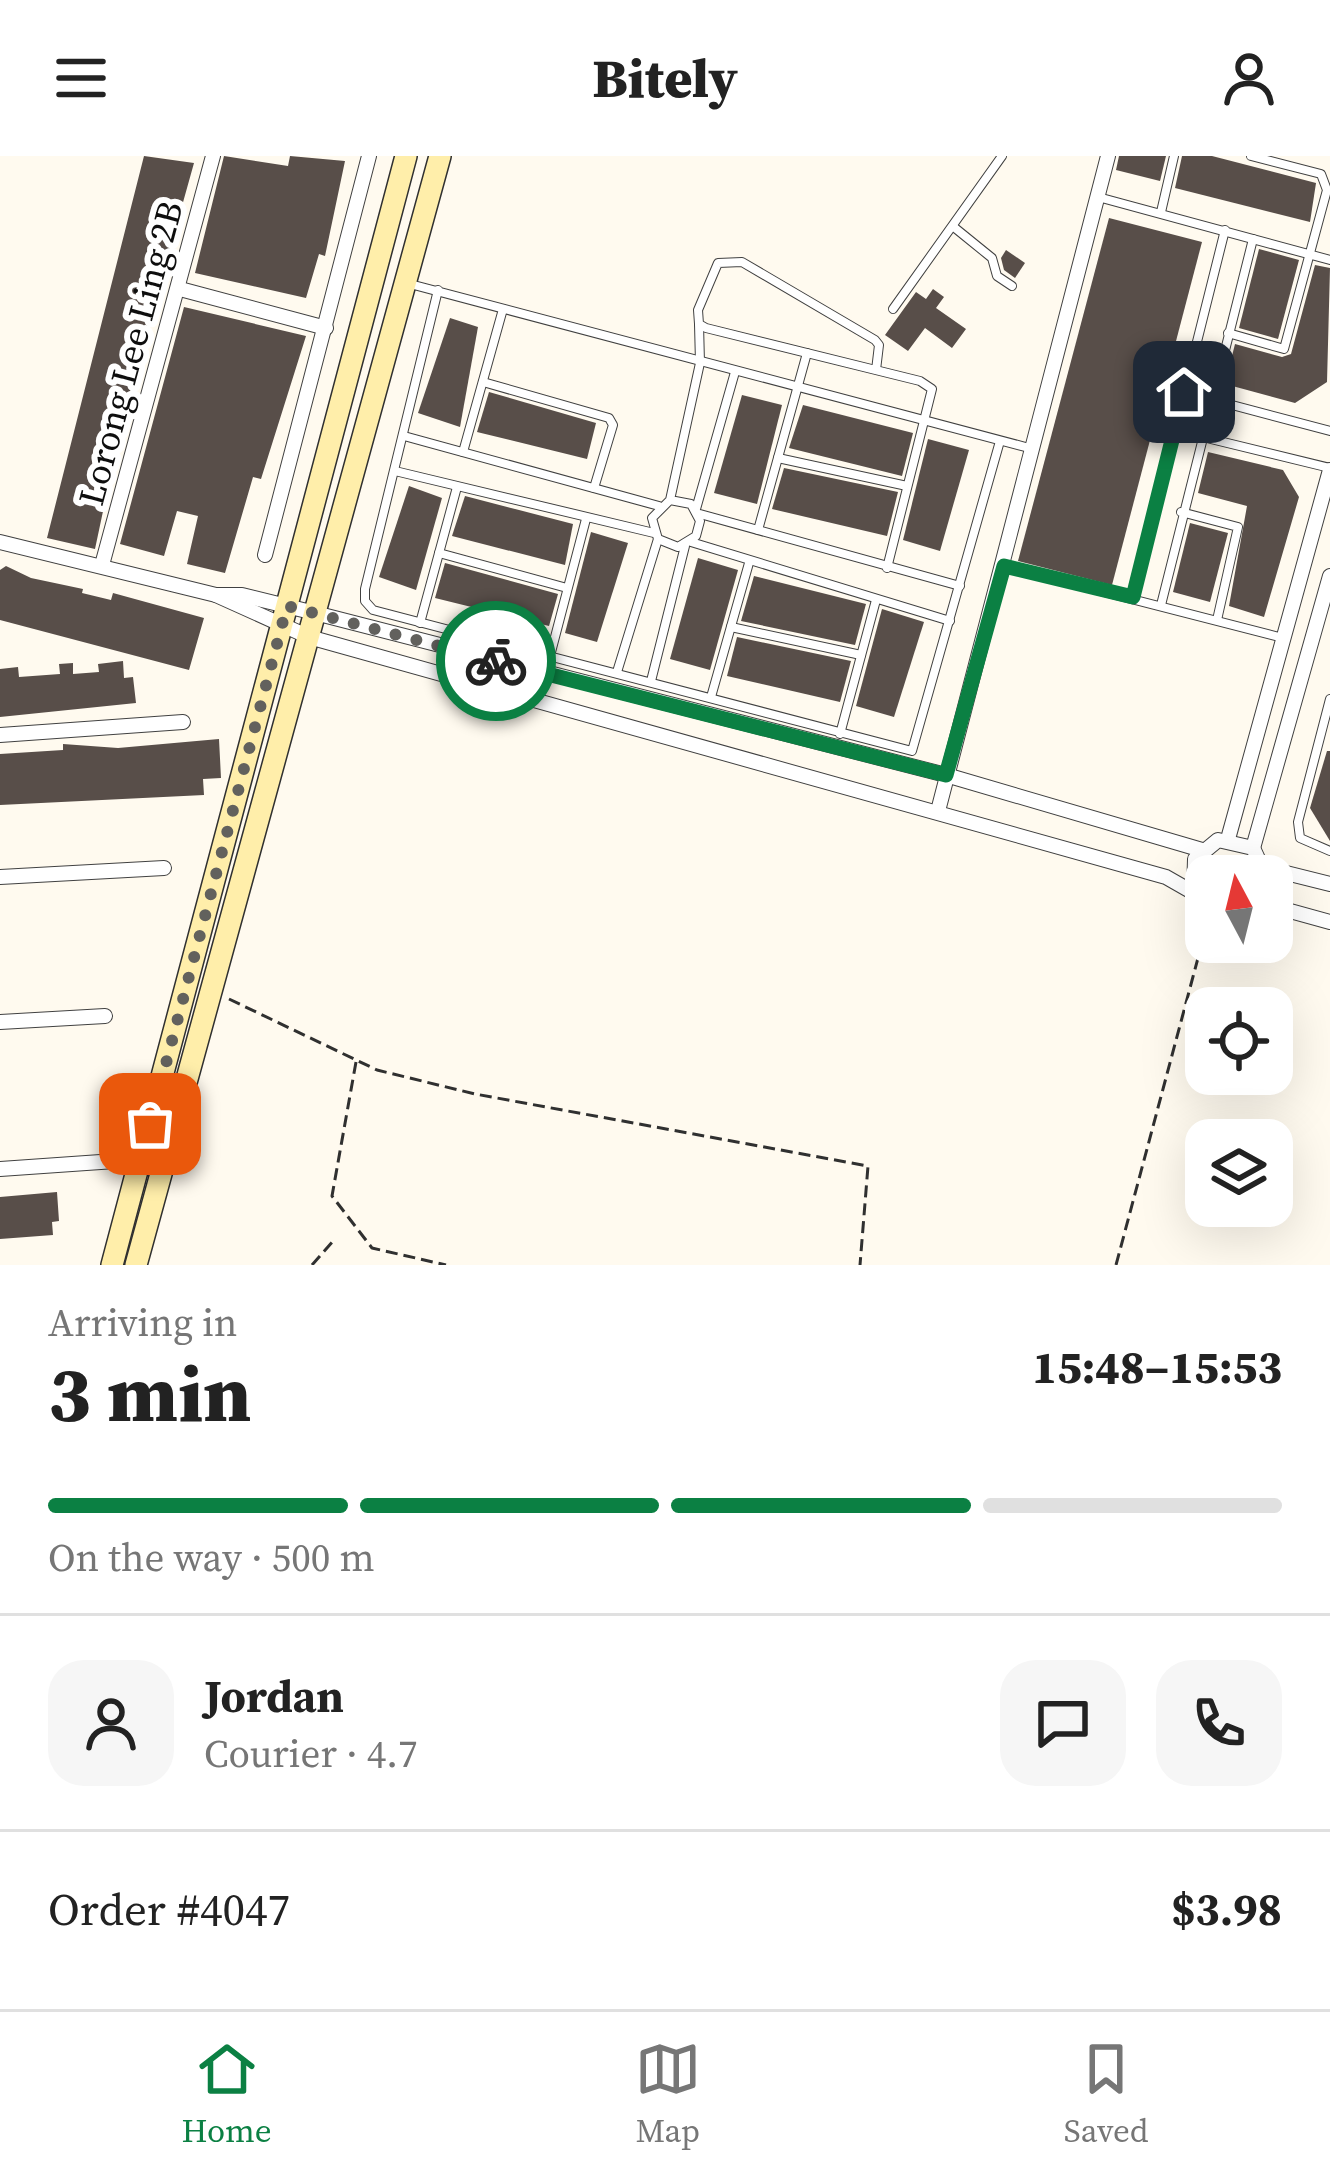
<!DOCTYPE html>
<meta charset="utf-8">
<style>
:root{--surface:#fff;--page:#f6f6f6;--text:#222;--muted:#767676;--line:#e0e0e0;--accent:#0b8043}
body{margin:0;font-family:"Source Serif 4",serif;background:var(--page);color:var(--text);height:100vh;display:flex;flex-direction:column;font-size:45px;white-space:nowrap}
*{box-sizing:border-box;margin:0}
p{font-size:39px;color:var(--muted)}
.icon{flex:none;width:66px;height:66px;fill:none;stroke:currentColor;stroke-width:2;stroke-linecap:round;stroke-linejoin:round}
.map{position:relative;height:1109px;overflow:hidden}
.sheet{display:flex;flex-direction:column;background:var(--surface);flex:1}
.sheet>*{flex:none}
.needle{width:78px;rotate:353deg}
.fabs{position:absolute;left:1185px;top:699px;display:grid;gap:24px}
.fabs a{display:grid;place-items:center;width:108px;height:108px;border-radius:24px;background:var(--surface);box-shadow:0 12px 48px #0002;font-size:60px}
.pin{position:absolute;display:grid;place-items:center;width:102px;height:102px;color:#fff;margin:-51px;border-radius:24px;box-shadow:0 6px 18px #0006}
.courier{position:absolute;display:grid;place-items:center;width:120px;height:120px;margin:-60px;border:9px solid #0b8043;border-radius:50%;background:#fff;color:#222;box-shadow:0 3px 15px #0007}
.summary em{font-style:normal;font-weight:800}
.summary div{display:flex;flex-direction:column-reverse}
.summary{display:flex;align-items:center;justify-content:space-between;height:204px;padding:0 48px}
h1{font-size:78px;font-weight:800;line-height:90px}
.bar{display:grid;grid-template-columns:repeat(4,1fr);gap:18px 12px;align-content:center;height:144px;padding:0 48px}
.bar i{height:15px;border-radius:9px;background:var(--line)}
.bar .selected{background:var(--accent)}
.bar p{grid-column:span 4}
.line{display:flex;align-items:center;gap:30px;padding:0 48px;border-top:3px solid var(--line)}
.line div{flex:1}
.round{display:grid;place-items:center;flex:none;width:126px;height:126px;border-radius:36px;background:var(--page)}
header{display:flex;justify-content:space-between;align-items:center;height:156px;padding:0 48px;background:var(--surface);font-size:54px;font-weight:800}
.dock{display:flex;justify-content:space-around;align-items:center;height:168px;border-top:3px solid var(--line);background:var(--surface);font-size:33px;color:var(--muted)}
.dock a{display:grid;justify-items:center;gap:6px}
.dock .selected{color:var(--accent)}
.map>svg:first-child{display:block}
</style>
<header><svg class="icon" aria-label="menu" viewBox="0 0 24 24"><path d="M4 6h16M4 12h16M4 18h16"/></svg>Bitely<svg class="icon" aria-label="person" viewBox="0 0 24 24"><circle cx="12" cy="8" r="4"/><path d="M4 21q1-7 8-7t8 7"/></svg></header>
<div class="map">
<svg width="1330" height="1109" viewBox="0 0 1330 1109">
<rect width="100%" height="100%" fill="#fffaef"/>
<g fill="#584e49">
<path d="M144,0L194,7L123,261L95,393L47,382Z"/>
<path d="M224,0L288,10L290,0L345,5L325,100L319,98L306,142L195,117Z"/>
<path d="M1119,0H1166L1160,25L1116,14Z"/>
<path d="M1182,0H1212L1316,27L1310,66L1175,32Z"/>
<path d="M1109,62L1202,86L1112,429L1018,405Z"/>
<path d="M1259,93L1299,104L1278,183L1239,172Z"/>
<path d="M1006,94L1025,107L1015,122L1004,114L1001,102Z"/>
<path d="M1315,109L1330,112L1327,226L1295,247L1225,228L1235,188L1282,201L1291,198Z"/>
<path d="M933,133L944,141L936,152L966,173L952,192L925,172L908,195L885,179L916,136L926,143Z"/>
<path d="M184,151L306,180L261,323L253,321L225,417L187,408L198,360L177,355L164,400L120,388Z"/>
<path d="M450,162L478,171L460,271L418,257Z"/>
<path d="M489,236L596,267L587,303L477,276Z"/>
<path d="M742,239L782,249L757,348L714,337Z"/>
<path d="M803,249L913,277L902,320L789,292Z"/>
<path d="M928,283L969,294L940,395L903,384Z"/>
<path d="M1208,296L1283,314L1299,341L1264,461L1229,450L1247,350L1198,337Z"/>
<path d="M784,312L898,336L887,380L772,353Z"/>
<path d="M409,330L442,342L416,434L379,421Z"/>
<path d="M465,340L573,368L565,409L452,380Z"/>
<path d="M1190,367L1228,377L1210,446L1173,436Z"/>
<path d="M591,376L628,387L597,486L565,477Z"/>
<path d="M698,402L738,414L710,514L670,503Z"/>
<path d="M445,407L558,438L549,470L435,442Z"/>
<path d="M6,410L31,422L83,433L82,437L111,444L113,437L204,462L189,514L0,464V414Z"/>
<path d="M754,420L866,448L855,489L741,465Z"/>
<path d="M882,453L924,466L894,561L856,550Z"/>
<path d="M737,481L851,505L840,546L727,520Z"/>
<path d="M123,505L124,522L133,521L136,547L0,561V513L18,511L19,521L60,518L59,508L73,507V518L99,516L98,508Z"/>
<path d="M219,583L221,622L203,623L204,639L0,649V598L63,594V588L118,592Z"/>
<path d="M1327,595H1330V685L1310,652Z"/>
<path d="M57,1036L59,1065L52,1066L53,1079L0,1083V1041Z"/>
</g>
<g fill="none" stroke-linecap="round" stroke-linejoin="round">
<defs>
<g id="service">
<path d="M1098,41L1330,104"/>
<path d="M1161,56L1174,0"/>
<path d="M955,72L992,102L997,120L1012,130"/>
<path d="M410,128L1033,293"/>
<path d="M438,134L365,433V445L373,454L912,595L1000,285"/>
<path d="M893,153L1002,0"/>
<path d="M1228,177L1284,193L1327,34L1321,18L1251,0"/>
<path d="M876,214L879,189L875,184L742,106L718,107L698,154L699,168L706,172L920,225L932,233L887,412"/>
<path d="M483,226L609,262L613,269L594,332"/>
<path d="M1183,236L1330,275"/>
<path d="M1174,274L1330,312"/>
<path d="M404,280L659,350"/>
<path d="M463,296L503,153"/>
<path d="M778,302L907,330"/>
<path d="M395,315L654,377"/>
<path d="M670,344L691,348L700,365L696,380L678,391L658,383L652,362L670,344L700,207L699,168"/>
<path d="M696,353L735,216"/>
<path d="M1181,356L1238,371L1217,464"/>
<path d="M700,358L960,430"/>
<path d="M758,374L807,197"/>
<path d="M691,386L950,465"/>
<path d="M439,397L567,432"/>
<path d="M1003,410L1283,482"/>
<path d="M1133,441L1225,74"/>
<path d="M1161,449L1253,83"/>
<path d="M420,467L457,331"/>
<path d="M731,471L861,499"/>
<path d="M550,500L586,363"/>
<path d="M617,516L658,383"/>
<path d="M651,525L685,390"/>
<path d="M711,541L749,407"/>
<path d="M1330,543L1298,666L1300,682L1330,695"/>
<path d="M840,578L876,444"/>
</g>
<g id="minor">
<path d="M180,133L326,172"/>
<path d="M0,386L216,439H242L315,457L946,619L1202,694"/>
<path d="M265,399L369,0"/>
<path d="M102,409L213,0"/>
<path d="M216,439L309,481L1166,721L1194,737L1206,751"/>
<path d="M0,579L183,566"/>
<path d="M938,655L1108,0"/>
<path d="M1228,683L1330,314"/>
<path d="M1253,692L1330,420"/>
<path d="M1266,712L1330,728"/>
<path d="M0,721L164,712"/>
<path d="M1194,737L1195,703L1218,684L1253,692L1266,720"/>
<path d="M1272,750L1330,766"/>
<path d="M0,866L105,860"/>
<path d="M0,1013L115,1005L138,1012"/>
</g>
<g id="secondary">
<path d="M112,1109L406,0"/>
<path d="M136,1109L440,0"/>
</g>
</defs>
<use href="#service" stroke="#414141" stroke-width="10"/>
<use href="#minor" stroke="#414141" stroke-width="16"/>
<use href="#secondary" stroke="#303030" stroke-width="24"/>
<g stroke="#303030" stroke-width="3" stroke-dasharray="12 6" stroke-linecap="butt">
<path d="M229,843L377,914L475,938L868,1010L860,1109"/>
<path d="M356,906L332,1040L372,1092L446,1109"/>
<path d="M312,1109L334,1084"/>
<path d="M1116,1109L1206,772"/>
</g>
<use href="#service" stroke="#fff" stroke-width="8"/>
<use href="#minor" stroke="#fff" stroke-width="14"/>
<use href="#secondary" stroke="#fea" stroke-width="21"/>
</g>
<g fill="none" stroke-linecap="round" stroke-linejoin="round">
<path stroke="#62615d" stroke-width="12" stroke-dasharray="0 21.6" d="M150,968L287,450L496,505"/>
<path stroke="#0b8043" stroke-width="15" d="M496,505L946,619L1004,410L1133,441L1184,236"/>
</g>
<g text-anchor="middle" stroke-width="12" stroke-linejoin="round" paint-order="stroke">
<g font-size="36" fill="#0e0e0e" stroke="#fff">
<text transform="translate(130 197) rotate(-75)" y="13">Lorong Lee Ling 2B</text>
</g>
</g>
</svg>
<div class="fabs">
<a><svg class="needle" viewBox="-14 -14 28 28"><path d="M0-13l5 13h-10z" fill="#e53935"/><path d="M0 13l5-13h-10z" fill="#767676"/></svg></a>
<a><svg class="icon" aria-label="locate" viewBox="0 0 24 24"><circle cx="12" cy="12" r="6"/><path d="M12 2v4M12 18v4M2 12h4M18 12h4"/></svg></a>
<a><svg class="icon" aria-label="layers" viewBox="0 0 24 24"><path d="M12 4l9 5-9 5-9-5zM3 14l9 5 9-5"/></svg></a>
</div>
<div class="pin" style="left:150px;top:968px;background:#ea580c"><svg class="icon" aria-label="bag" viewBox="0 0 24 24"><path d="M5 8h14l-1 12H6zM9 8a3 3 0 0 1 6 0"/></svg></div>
<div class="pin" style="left:1184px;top:236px;background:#1f2937"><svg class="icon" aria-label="home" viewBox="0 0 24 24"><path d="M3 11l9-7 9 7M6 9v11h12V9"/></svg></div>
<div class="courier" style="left:496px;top:505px"><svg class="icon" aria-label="bike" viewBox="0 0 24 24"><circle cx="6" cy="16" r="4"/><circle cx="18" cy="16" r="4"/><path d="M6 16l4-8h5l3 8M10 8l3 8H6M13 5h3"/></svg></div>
</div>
<section class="sheet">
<div class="summary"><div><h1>3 min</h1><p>Arriving in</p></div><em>15:48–15:53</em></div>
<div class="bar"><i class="selected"></i><i class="selected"></i><i class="selected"></i><i></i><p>On the way · 500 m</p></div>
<div class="line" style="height:216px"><a class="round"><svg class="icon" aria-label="person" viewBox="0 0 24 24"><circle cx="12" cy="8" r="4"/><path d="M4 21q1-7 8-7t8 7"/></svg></a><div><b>Jordan</b><p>Courier · 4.7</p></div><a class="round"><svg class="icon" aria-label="chat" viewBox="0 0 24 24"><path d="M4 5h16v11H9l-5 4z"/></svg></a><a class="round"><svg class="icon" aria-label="phone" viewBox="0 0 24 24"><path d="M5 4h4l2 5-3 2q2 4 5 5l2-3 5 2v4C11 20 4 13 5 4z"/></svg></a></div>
<div class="line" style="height:156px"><div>Order #4047</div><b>$3.98</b></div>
</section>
<nav class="dock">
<a class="selected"><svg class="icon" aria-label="home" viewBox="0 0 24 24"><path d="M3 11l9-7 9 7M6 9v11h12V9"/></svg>Home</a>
<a><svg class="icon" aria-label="map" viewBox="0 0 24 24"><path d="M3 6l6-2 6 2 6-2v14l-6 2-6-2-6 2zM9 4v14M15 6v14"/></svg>Map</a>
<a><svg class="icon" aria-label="saved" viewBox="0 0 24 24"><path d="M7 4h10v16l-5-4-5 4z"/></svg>Saved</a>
</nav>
